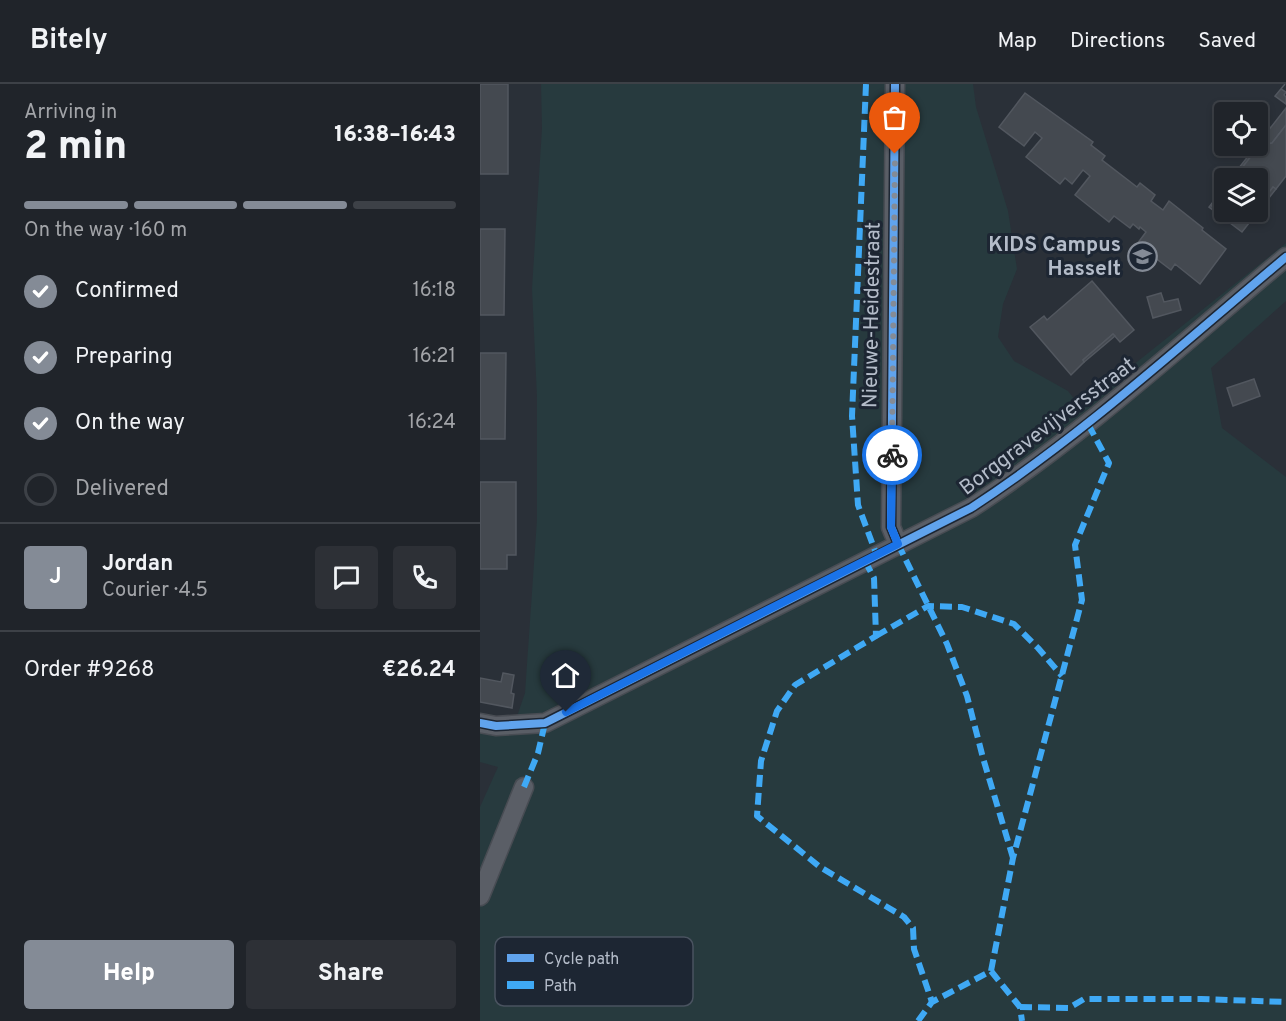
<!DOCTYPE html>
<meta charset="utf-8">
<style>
:root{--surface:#20242a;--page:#2d3036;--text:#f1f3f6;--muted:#a2a4a8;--line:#3d4147;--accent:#848b96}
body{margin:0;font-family:Overpass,sans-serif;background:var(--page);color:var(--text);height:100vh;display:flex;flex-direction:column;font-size:22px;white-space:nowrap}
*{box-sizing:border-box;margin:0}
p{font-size:20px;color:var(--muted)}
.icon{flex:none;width:33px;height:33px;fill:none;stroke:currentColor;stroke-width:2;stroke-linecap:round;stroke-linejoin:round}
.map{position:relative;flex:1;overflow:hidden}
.details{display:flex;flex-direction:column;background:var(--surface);width:480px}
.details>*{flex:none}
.fabs{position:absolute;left:734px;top:18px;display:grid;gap:12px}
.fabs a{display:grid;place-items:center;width:54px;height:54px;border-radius:6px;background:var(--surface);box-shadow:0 3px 9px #0003,0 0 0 2px var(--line);font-size:30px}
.pin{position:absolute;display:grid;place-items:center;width:51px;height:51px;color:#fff;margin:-62px -26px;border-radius:50% 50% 50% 0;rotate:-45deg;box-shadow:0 0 6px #0007}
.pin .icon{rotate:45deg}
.courier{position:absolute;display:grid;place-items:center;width:60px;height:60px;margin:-30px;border:4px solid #1a73e8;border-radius:50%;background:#fff;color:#222;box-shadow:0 2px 8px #0007}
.summary em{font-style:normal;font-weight:800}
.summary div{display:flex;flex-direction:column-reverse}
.summary{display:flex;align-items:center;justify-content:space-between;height:102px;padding:0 24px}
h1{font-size:39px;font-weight:800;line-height:45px}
.bar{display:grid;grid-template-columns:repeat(4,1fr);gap:9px 6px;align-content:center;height:72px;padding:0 24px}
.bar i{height:8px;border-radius:4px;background:var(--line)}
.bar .active{background:var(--accent)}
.bar p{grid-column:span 4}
.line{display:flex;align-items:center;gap:15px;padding:0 24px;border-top:2px solid var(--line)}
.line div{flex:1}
.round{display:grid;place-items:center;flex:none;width:63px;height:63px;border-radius:6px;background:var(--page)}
ol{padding:0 24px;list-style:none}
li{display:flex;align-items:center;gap:18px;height:66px}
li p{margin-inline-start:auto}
li .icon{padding:6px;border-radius:50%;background:var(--accent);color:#fff;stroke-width:4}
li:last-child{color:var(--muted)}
li i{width:33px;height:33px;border:3px solid var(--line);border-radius:50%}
.cta{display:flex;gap:12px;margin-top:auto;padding:12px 24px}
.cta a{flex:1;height:69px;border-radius:6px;background:var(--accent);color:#fff;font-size:24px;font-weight:800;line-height:69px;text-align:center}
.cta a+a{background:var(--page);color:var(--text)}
header{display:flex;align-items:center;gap:36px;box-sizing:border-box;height:84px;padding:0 30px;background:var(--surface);border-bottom:2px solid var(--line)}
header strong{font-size:28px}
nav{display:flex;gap:33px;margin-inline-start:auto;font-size:21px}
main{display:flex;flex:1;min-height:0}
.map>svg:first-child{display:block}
</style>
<header>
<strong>Bitely</strong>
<nav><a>Map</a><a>Directions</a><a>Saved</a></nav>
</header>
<main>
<section class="details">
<div class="summary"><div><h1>2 min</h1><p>Arriving in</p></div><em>16:38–16:43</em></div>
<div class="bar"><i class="active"></i><i class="active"></i><i class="active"></i><i></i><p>On the way · 160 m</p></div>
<ol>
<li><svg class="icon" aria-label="check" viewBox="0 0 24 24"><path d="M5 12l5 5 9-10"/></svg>Confirmed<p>16:18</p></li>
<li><svg class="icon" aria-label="check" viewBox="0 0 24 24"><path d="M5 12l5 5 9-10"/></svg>Preparing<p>16:21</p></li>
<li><svg class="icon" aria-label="check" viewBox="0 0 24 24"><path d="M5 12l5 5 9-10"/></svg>On the way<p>16:24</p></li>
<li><i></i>Delivered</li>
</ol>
<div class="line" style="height:108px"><b class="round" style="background:var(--accent);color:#fff">J</b><div><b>Jordan</b><p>Courier · 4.5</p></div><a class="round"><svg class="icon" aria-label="chat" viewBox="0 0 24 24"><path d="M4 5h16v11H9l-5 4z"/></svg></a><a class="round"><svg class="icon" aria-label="phone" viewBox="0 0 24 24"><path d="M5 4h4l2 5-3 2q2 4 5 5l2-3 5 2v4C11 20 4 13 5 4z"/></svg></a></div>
<div class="line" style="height:78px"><div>Order #9268</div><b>€26.24</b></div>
<div class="cta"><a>Help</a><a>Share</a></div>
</section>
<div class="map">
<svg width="806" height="937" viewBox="0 0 806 937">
<rect width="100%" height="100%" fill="#2a3038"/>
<path fill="#273a3e" d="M61,0H493L496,23L528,127L537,185L523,220L518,253L534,277L588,307L602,325L623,305L806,159V217L731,284L742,344L806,393V937H0V723L18,683L0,678V641L32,647L45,609L57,436V313L52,205L62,44Z"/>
<g fill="#444950" stroke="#52575f" stroke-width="1.5">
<rect x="0" y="0" width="28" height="90"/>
<path d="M805,0L801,5L806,8L804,11L806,13V20L795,12Z"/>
<path d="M545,9L613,58L611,61L625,72L622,76L657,103L660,99L675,111L671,117L683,126L689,117L723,144L722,146L746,165L720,200L695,180L691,186L657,160L666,148L660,143L659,145L653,140L650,144L634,132L629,138L595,111L610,92L603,86L592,100L585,94L580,100L546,73L562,54L555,48L544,62L519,43Z"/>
<path d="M806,24V41L792,59L779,62L754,94H751Z"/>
<path d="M806,41V92L796,105L793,103L777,124V94H754L779,62L792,59Z"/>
<path d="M793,103L796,105L762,148L729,123L744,104V108L732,122L754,139L762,128H768L772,131L777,128V124Z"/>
<path d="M744,108V128H762L754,139L732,122Z"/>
<path d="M0,145H25L24,231H0Z"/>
<path d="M612,197L654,246L640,258L633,250L603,276L604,278L591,291L550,243L564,232L567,236Z"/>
<path d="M681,209L684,218L698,215L701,226L673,234L667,213Z"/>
<path d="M633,250L635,252L604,278L603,276Z"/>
<path d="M0,269H26L25,355H0Z"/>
<path d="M774,295L780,312L753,322L747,304Z"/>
<path d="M0,398H36V471H27V485H0Z"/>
<path d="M23,589L34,591L31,609L34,610L32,624L0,618V594L21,598Z"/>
</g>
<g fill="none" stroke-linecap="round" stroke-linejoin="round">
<defs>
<g id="minor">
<path d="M415,0L411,443L418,460"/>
<path d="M0,639L16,642L65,639L491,424C603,351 703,259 806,173"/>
<path d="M0,812L44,703"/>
</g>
</defs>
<use href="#minor" stroke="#484c53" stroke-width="21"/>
<use href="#minor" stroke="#5a5e66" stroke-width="18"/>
<g stroke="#3fa9f5" stroke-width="6" stroke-dasharray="12 6" stroke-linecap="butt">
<path d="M386,0L372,332L378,421L397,472"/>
<path d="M418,460L467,560L487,612L503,674L533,774"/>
<path d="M385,477L394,494L396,552L315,601L297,627L281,677L277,732L340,783L424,833L433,844L434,865L452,918"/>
<path d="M396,552L448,522L482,523L534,540L558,564L582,592"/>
<path d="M44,703L58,669L65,639"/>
<path d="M511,887L533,774L602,516L595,461L629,379L608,340"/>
<path d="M511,887L540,923L542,937"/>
<path d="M540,923L589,924L604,915H721L806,918"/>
<path d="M438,937L452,918L511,887"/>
</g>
<defs>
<g id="cycleway">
<path d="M415,0L411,443L418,460"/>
<path d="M0,639L16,642L65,639L491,424C603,351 703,259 806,173"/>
</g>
</defs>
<use href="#cycleway" stroke="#1d2633" stroke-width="11"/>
<use href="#cycleway" stroke="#60a3ed" stroke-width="8"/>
</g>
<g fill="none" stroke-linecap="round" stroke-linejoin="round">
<path stroke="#848b96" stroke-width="6" stroke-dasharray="0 10.8" d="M412,371L415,70"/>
<path stroke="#1a73e8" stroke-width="8" d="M86,628L418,460L411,443L412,371"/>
</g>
<defs>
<symbol id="school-ring" viewBox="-11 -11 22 22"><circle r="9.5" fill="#1d2633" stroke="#848b96" stroke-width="1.5"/><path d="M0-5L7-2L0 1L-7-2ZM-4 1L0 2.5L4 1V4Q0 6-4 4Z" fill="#848b96"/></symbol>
</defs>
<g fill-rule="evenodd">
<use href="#school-ring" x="646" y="156" width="33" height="33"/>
</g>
<g text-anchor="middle" stroke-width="6" stroke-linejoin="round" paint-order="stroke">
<g font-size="21" font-weight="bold" fill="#b4bcc9" stroke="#1d2633" text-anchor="end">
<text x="641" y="167">KIDS Campus<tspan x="641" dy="24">Hasselt</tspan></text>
</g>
<g font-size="21" fill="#b4bcc9" stroke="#1d2633">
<text transform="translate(391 231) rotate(-89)" y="7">Nieuwe-Heidestraat</text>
<text transform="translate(567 342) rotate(-37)" y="7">Borggravevijversstraat</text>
</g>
</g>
<rect x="15" y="853" width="198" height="69" rx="9" fill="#1d2633" stroke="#4a5360" stroke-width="1.5"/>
<rect x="27" y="870" width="27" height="8" fill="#60a3ed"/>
<rect x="27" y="897" width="27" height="8" fill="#3fa9f5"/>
<g font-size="16" fill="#b4bcc9">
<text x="64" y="880">Cycle path</text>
<text x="64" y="907">Path</text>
</g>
</svg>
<div class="fabs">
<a><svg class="icon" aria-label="locate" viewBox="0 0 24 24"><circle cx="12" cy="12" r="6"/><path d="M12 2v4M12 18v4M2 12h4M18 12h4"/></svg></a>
<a><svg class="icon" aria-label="layers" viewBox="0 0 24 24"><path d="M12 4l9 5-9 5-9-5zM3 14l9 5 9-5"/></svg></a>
</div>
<div class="pin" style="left:415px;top:70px;background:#ea580c"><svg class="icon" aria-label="bag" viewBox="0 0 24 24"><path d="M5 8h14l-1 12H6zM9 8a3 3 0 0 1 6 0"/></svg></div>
<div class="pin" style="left:86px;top:628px;background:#1f2937"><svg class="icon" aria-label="home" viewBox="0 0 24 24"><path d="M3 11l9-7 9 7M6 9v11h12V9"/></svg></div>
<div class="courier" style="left:412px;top:371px"><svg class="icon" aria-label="bike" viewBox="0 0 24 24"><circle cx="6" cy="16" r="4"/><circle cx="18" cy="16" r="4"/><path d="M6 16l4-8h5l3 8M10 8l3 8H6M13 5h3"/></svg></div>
</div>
</main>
